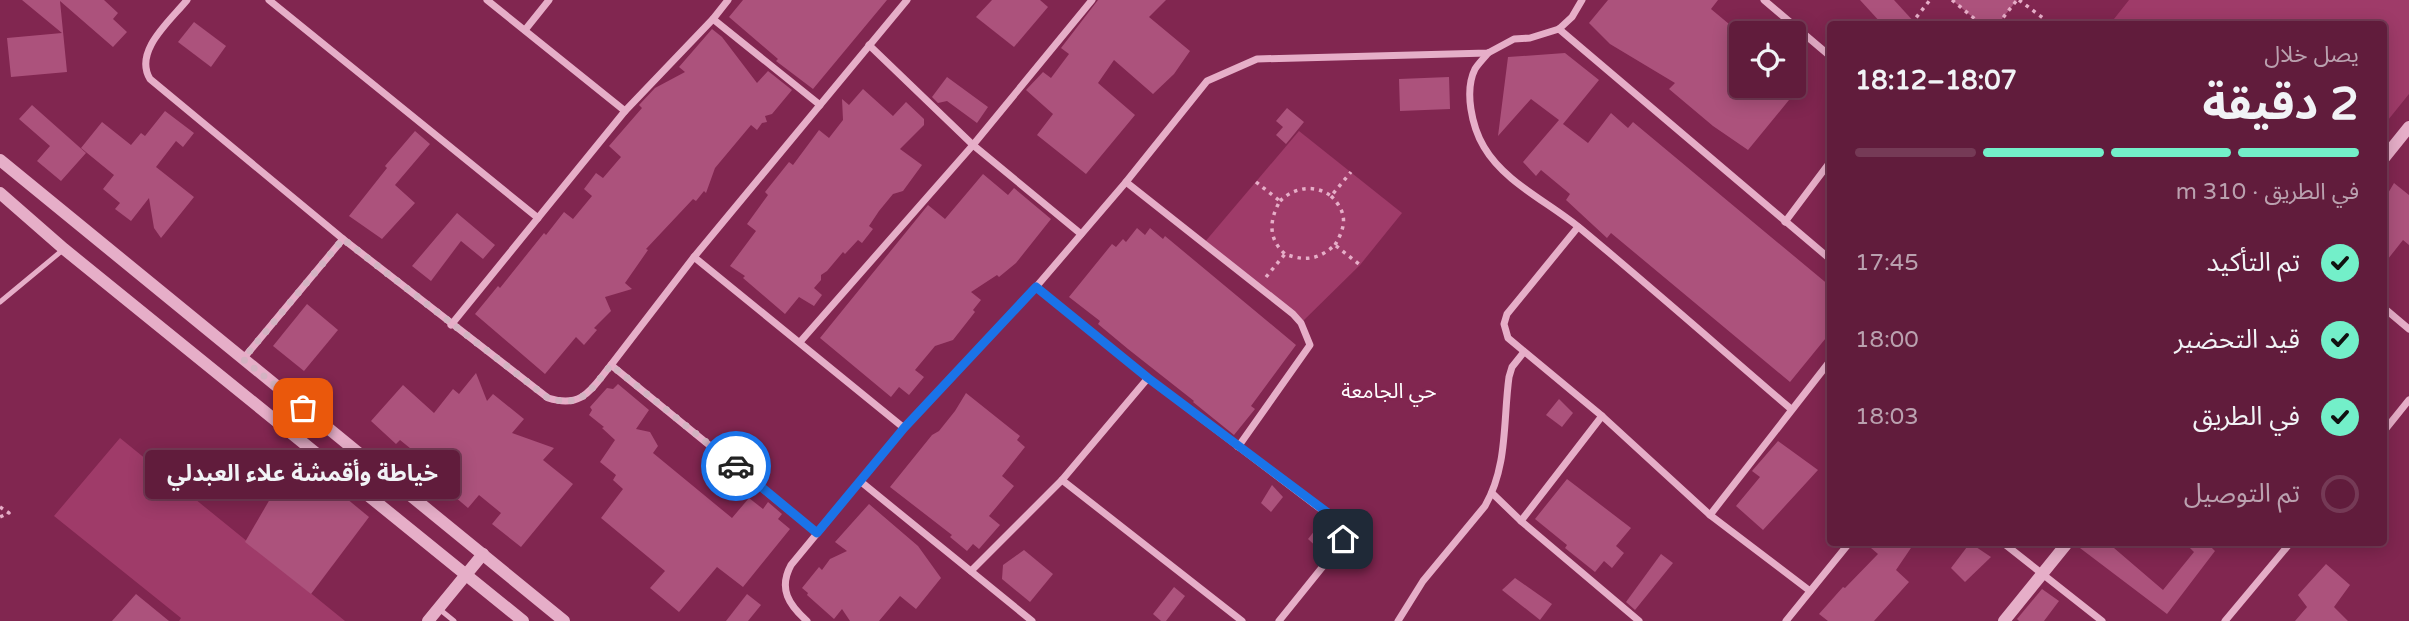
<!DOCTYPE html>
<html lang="ar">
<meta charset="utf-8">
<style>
:root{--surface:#611c3c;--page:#672543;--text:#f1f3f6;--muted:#baa1af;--line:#753a56;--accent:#73efc9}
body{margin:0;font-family:"Varela Round","Noto Sans Arabic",sans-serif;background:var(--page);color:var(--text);direction:rtl;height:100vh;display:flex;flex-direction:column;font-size:26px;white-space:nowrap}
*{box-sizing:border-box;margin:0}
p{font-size:23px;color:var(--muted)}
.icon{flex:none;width:38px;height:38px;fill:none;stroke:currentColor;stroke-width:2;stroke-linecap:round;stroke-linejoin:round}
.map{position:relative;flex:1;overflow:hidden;direction:ltr}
.sheet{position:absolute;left:1827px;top:21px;width:560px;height:525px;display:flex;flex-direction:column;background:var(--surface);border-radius:7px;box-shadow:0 4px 18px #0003,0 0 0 2px var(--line);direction:rtl}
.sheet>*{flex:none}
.tools{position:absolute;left:1729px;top:21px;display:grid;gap:14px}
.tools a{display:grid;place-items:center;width:77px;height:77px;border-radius:7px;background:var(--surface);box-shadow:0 4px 18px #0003,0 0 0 2px var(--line);font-size:35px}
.pin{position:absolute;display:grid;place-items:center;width:60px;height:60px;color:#fff;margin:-30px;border-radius:14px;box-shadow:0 4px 10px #0006}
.courier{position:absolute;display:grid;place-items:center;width:70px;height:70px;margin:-35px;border:5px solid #1a73e8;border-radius:50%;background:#fff;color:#222;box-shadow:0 2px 9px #0007}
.bubble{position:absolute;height:49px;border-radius:7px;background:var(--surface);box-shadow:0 4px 18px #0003,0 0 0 2px var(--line);font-size:23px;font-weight:700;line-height:49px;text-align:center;direction:rtl}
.headline em{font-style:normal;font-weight:700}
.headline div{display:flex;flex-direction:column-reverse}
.headline{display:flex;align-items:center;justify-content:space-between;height:119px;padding:0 28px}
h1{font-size:46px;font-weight:700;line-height:52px}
.bar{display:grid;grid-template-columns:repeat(4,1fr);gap:10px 7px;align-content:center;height:84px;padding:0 28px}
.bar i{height:9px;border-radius:5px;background:var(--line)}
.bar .selected{background:var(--accent)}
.bar p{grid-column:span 4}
ol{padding:0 28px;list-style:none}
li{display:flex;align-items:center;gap:21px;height:77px}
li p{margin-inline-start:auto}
li .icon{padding:7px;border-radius:50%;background:var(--accent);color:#111;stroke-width:4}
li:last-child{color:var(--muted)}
li i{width:38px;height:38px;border:4px solid var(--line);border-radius:50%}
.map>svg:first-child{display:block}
</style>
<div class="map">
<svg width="2409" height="621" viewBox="0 0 2409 621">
<rect width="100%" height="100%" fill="#812650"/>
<g fill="#9f3b69">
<path d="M2129,0H2409V94L2384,125V24H2110Z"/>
<path d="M1299,131L1402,213L1360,265L1301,323L1204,243Z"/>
<path d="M120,438L345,621H179L181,618L54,516Z"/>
</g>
<g fill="#ac527c">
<path d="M22,0H104L118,13L113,19L127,32L113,47L60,1L67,72L11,77L7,38L62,33Z"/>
<path d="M743,0H887L813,89L776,61L778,59L729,17Z"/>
<path d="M992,0H1040L1048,7L1014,47L976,17Z"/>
<path d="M1098,0H1166L1149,17L1190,51L1174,74L1153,94L1114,60L1098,83L1135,115L1086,174L1037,135L1053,114L1026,90L1043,72L1051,78L1069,54L1061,48Z"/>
<path d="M1608,0H1718L1711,9L1741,34V86H1796L1787,99L1789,100L1748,150L1713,126L1669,89L1675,83L1610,44L1589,23Z"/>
<path d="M1860,0H1894L1916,24H1882Z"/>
<path d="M1952,0H2017L1998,24H1981Z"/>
<path d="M194,22L226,46L211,67L178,42Z"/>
<path d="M712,29L722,37L757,83L768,71L792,90L772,114L765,116L767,122L762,123L757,130L751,125L715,168L706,193L704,191L696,201L693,199L646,249L648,250L625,283L632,289L605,297L611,311L594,328L597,330L584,345L576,337L545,374L475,314L498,286L500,288L544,233L546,235L564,212L573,219L592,196L584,189L596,173L603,178L621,157L609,146L642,108L639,105L655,88L685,72L679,67Z"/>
<path d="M1565,53L1599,80L1563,124L1588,143L1611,113L1628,128L1633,122L1830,286V333L1790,382L1611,233L1607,238L1566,200L1570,194L1541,170L1536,176L1523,162L1559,120L1531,99L1498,136L1508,57Z"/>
<path d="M947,77L988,107L977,123L947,101L938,103L932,97Z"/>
<path d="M1449,77L1450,109L1400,111L1399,79Z"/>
<path d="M863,89L893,116L906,102L924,119V125L900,149L922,165L903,191L893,194L879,211L869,226L873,229L862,243L858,240L845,254L843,252L827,271L821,275V280L814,288L822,295L814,306L799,297L785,314L743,278L745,276L730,266L756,231L747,224L768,195L765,192L789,162L793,165L819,130L829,138L843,120L842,99L849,105Z"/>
<path d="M32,105L86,153L61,181L37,161L50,146L19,119Z"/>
<path d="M1287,108L1304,122L1286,144L1276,135L1283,127L1276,121Z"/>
<path d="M165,111L194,133L183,147L176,141L156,167L194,197L161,238L154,228L149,198L131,221L115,209L120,203L103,189L114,175L81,148L102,122L131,145L141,133L145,136Z"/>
<path d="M415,131L430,144L395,185L415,203L382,239L349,216L387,168L385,166Z"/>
<path d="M983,174L1008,195L1014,188L1051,219L1016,263L999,277L997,275L971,292L981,300L973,310L975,312L953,340L935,346L915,370L924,377L909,395L899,387L891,397L820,338L928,205L945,219Z"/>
<path d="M2394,183L2409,195V245L2403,240L2384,264V200Z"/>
<path d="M457,213L495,245L483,259L461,241L431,281L412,266Z"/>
<path d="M1137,228L1145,235L1150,228L1163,239L1165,236L1296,345L1251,406L1255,409L1234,435L1193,402L1194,401L1128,349L1098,324L1100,321L1069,297L1112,244L1116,247L1123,239L1126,242Z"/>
<path d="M307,304L338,330L304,371L273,346Z"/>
<path d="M476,373L487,401L493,394L524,419L512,433L554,448L543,460L573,484L521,547L492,524L501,513L479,495L468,508L441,485L447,478L400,440L396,444L371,421L403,385L434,413L453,389L459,394Z"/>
<path d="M618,384L649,410L636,429L650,432L658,446L653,453L732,518L749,498L763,509L768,502L782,514L778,519L790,529L743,587L717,567L679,612L650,588L665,571L601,518L623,489L613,480L616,475L600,462L615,440L602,428L604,427L589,415L592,410L590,407L607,388L613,389Z"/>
<path d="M966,393L1020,436L1017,440L1025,447L1002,476L1014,486L989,516L1000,525L979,549L973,544L967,551L950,537L952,535L890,487L932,435L939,431L955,411Z"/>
<path d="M1559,399L1573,413L1562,427L1546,415Z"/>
<path d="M1778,441L1818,470L1763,530L1736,506L1760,477L1752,471Z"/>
<path d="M295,456L369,517L311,594L245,542Z"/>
<path d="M1567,479L1631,528L1616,546L1624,553L1612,568L1604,561L1595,572L1565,548L1567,545L1535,519Z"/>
<path d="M1272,485L1283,497L1271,512L1261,503Z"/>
<path d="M869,504L918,546L941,578L916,609L900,596L879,621H850L842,609L834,619L807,595L808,593L802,588L819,567L822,570L830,559L847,551L835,542Z"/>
<path d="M1319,525L1332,536L1321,551L1308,539Z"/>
<path d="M1864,542H1915L1896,570L1909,582L1874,621H1828L1819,614L1843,587L1845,588L1878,554Z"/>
<path d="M2077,542H2107L2163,590L2194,552L2184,542H2206L2215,551L2167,614L2076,545Z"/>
<path d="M1970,543L1991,557L1965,582L1951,568Z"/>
<path d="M1024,550L1053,574L1030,602L1002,579L1003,565Z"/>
<path d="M1661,554L1673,563L1635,610L1626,602Z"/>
<path d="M2326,564L2350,585L2334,607L2348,621H2295L2307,607L2298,595Z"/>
<path d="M1515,578L1552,604L1540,620L1502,590Z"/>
<path d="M1174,587L1185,596L1166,621H1161L1153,614Z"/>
<path d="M2042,589L2059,601L2044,621H2019L2017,619Z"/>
<path d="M136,594L169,621H112Z"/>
<path d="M747,594L761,605L748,621H726Z"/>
</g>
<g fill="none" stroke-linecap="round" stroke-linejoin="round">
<g stroke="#e6aec8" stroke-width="3.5" stroke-dasharray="3.5 5" stroke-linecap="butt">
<path d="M1952,0L1981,24"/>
<path d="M2019,0L2051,24"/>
<path d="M1911,24L1930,0"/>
<path d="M1998,24L2017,0"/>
<path d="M1256,182L1280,201C1269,220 1268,239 1285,254C1306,262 1319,259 1335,245L1360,265"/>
<path d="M1331,196C1348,213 1346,226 1335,245"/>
<path d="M1280,201C1294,187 1315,184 1331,196L1351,172"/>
<path d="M1266,277L1285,254"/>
<path d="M0,507L9,513L0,517"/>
</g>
<g stroke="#e6aec8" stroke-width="5">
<path d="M0,302L64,249"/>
<path d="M438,608L454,621"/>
</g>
<g stroke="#e6aec8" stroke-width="7">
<path d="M187,0C171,20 133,51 150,79L343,239L548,398C583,409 591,389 611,365L817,533"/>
<path d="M269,0L538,218"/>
<path d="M487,0L625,111"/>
<path d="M1764,0L1830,56"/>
<path d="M713,19L820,105"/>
<path d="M1559,29L1830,259"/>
<path d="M525,30L549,0"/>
<path d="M869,45L973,145L1081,234"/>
<path d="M1488,53C1484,58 1478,64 1475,69C1464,91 1472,127 1484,147C1505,183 1549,202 1581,229C1652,288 1721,349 1791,409"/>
<path d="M1126,182L1293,314L1301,323L1310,345L1238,447"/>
<path d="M1785,222L1830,162"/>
<path d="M1578,227L1507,314L1504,324L1508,338L1602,416L1710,515L1810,591"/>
<path d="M694,257L904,428"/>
<path d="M1036,287L1148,378L1339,523L1343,533L1341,544L1279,621"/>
<path d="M2384,308L2409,329"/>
<path d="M451,325L625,111L713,19L728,0"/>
<path d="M800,342L973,145L1092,0"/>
<path d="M243,359L343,239"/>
<path d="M611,365L694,257L907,0"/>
<path d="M2384,431L2409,400"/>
<path d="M1062,480L1242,621"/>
<path d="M860,481L1032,621"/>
<path d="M1492,493L1521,521L1639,621"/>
<path d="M1710,515L1830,361"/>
<path d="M1521,521L1602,416"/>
<path d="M2002,542L2102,621"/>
<path d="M971,571L1062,480L1148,378"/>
<path d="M807,621C789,605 778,589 791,565L904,428L1036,287L1126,182L1207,81L1257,59L1488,53L1514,39L1530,38L1559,29L1572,17L1582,0"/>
<path d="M1398,621L1423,581L1485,506C1508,466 1503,421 1509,377L1512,367L1524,352"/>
<path d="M1786,621L1850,542"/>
<path d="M2225,621L2291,542"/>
</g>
<g stroke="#e6aec8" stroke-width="12">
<path d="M2384,158L2409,127"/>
<path d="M0,160L564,621"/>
<path d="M0,193L64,249L523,621"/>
<path d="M428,621L483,554"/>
<path d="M2004,621L2068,542"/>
</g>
</g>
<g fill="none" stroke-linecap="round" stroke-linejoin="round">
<path stroke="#d3b3c2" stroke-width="7" stroke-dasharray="0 12.6" d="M303,408L243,359L343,239L548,398C583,409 591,389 611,365L736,466"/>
<path stroke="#1a73e8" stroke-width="9" d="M736,466L817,533L904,428L1036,287L1148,378L1336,519L1342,528L1343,539"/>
</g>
<g text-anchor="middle" stroke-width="6" stroke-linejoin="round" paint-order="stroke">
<g font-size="21" fill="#fff" stroke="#812650">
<text x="1389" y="398">حي الجامعة</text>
</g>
</g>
</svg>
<div class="tools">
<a><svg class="icon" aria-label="locate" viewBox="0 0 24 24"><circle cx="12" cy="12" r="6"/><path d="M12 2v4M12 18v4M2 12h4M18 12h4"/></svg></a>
</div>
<div class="pin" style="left:303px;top:408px;background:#ea580c"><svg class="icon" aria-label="bag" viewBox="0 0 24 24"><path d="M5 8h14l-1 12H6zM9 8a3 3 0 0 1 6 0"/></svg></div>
<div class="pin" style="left:1343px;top:539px;background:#1f2937"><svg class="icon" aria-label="home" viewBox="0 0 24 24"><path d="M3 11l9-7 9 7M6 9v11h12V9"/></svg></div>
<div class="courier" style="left:736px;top:466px"><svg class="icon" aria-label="car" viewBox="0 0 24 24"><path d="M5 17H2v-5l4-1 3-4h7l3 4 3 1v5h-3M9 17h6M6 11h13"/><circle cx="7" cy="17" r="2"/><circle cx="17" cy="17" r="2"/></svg></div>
<div class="bubble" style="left:145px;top:450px;width:315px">خياطة وأقمشة علاء العبدلي</div>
<section class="sheet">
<div class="headline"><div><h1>2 دقيقة</h1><p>يصل خلال</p></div><em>18:07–18:12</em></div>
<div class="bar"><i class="selected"></i><i class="selected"></i><i class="selected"></i><i></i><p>في الطريق · 310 m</p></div>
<ol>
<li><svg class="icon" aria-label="check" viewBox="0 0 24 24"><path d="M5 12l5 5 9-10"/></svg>تم التأكيد<p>17:45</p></li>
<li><svg class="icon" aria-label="check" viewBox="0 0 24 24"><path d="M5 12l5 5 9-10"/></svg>قيد التحضير<p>18:00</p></li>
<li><svg class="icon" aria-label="check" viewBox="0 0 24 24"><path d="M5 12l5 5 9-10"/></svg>في الطريق<p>18:03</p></li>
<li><i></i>تم التوصيل</li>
</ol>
</section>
</div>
